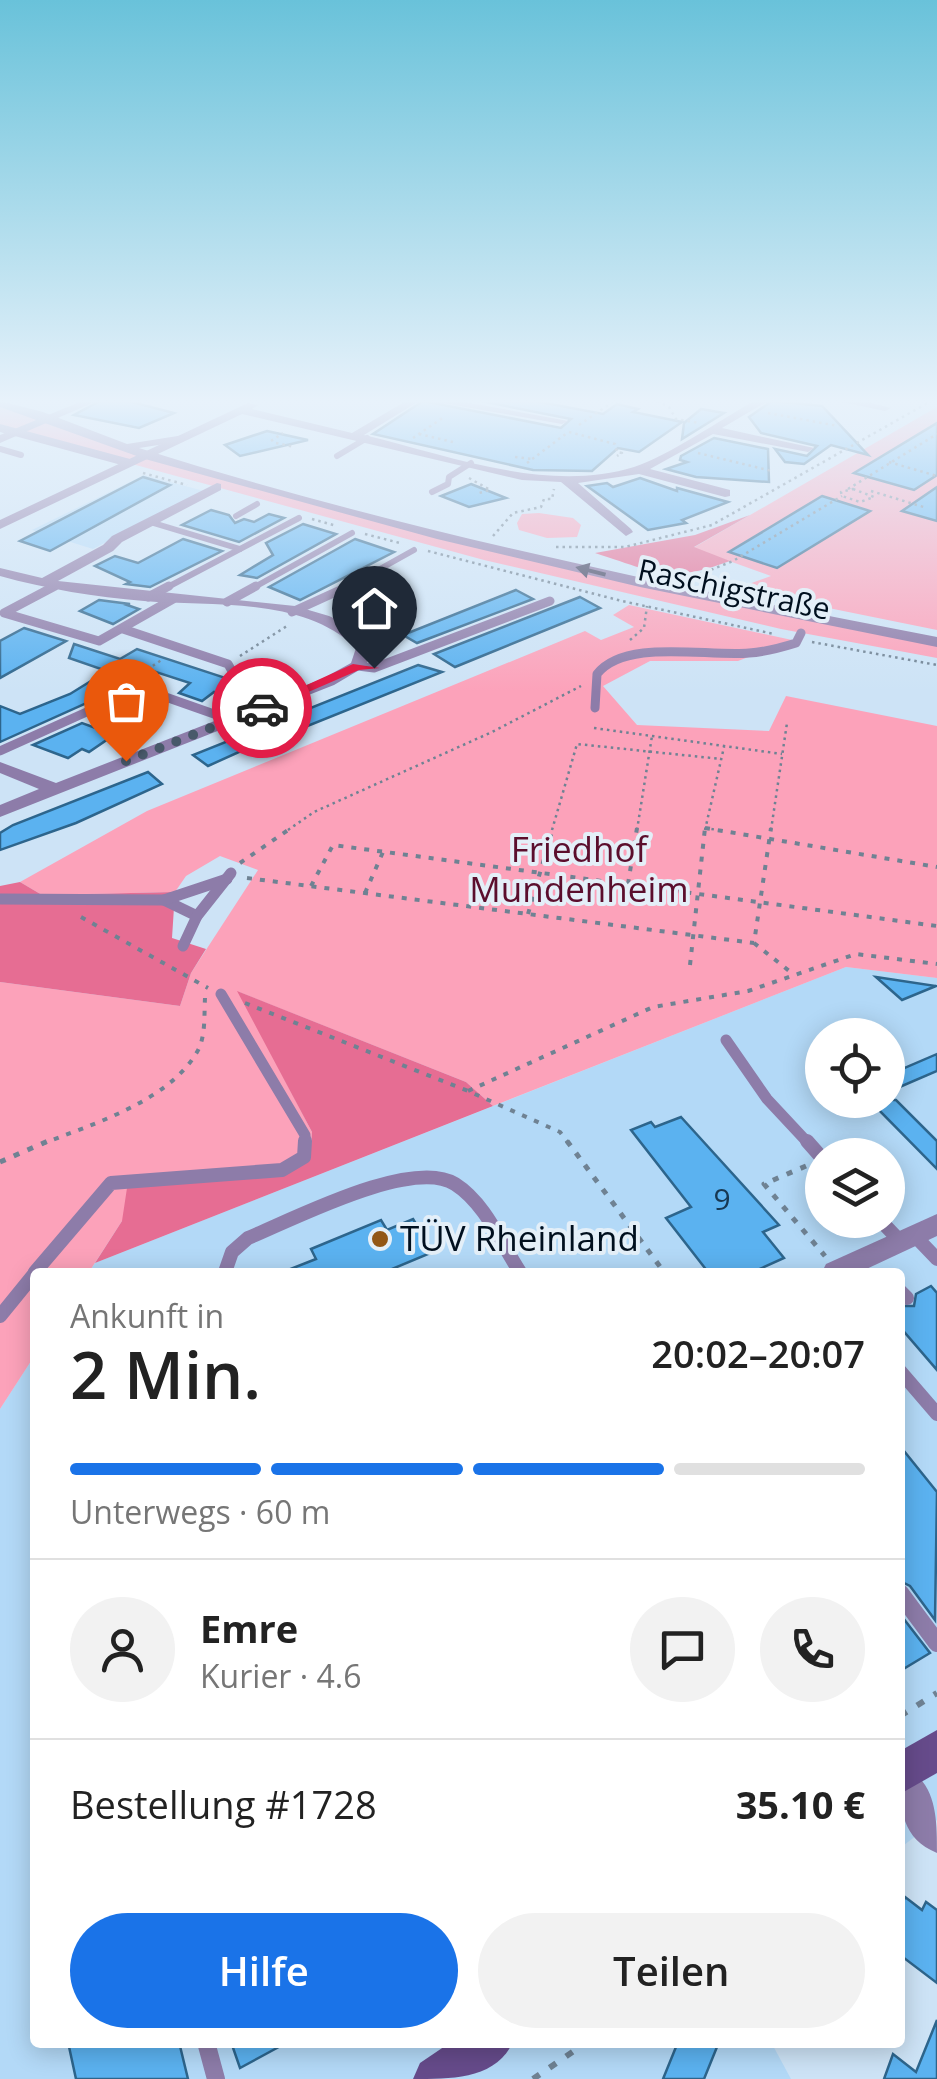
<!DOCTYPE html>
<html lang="de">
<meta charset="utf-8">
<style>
:root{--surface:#fff;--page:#f2f2f2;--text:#222;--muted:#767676;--line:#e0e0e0;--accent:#1a73e8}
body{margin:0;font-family:"Open Sans",sans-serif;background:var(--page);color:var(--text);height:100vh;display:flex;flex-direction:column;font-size:38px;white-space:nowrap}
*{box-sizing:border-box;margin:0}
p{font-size:32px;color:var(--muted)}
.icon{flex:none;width:55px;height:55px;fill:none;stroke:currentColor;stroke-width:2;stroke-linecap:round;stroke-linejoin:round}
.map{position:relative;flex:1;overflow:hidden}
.sheet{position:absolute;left:30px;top:1268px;width:875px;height:780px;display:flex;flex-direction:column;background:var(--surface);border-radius:10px;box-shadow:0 5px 25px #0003}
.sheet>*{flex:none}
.fabs{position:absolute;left:805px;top:1018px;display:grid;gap:20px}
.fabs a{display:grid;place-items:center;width:100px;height:100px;border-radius:50%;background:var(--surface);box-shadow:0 5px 25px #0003;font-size:50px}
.pin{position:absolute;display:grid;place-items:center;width:85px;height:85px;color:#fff;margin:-102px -42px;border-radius:50% 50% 50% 0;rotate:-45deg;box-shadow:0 0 10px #0007}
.pin .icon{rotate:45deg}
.courier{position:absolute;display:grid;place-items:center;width:100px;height:100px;margin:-50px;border:8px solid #e11d48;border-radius:50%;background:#fff;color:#222;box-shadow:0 2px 12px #0007}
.overview em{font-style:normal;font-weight:600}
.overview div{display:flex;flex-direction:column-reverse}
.overview{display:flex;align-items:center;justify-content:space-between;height:170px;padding:0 40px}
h1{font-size:65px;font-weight:600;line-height:75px}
.bar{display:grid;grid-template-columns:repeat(4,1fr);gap:15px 10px;align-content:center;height:120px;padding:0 40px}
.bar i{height:12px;border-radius:8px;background:var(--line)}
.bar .active{background:var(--accent)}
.bar p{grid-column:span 4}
.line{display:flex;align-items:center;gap:25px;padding:0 40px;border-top:2px solid var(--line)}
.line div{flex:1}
.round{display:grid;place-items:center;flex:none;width:105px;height:105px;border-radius:52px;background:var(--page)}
.action{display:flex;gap:20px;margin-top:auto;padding:20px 40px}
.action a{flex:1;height:115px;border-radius:60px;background:var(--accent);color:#fff;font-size:40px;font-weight:600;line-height:115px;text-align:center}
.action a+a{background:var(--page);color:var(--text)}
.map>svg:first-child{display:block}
</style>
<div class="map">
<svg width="937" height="2079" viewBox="0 0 937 2079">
<rect width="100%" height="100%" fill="#cde3f6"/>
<g fill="#b3d9f7" fill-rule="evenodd">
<path d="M144,475L204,491L93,549L32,530Z"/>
<path d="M846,967L937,978V1820L900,1848V1272H89L95,1263ZM822,1035H888V1100H822ZM822,1155H888V1220H822Z"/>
<path d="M35,1355V2042H771L791,2079H0V1409Z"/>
</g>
<g fill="#fca2ba">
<path d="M0,403L145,455L500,549L937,642V658L781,629L484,560L0,428Z"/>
<path d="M937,407V630L735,589L771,576L693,548Z"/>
<path d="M539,513L573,518L581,525L577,537L547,538L519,530L517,523L522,514Z"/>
<path d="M629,605L792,640L738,661H650L603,686L637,725L769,731L786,696L937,726V978L846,967L493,1106L466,1082L239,992L312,1132L310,1159L122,1221L89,1272H35V1355L0,1409V982L180,1006L191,973L258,870L220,856L186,876L175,892L42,895L20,882L147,811L585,631L601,640L634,627L613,615Z"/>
</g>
<g fill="#e66d93">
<path d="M750,515L694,547L730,561C668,584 655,572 595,553L695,535Z"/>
<path d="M20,882L42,895L175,892L172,938L206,949L191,973L180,1006L0,982V886Z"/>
<path d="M237,991L466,1082L493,1106L95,1263L122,1221L127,1188L310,1159L312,1132Z"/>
</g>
<g fill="#5bb2f0" stroke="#2d658c" stroke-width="2.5">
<path d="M100,401H128L174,413L139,428L74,415Z"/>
<path d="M423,401L561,428L571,419L481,401H535L603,414L617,404L638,409L633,412L682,422L639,452L618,448L592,471L533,470L373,434Z"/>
<path d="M772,401L822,406L868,455L831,445L804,464L785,462L775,449L807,456L817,446L761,433L749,417Z"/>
<path d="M701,409L724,413L682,439L684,423Z"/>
<path d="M937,423V475L914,490L854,473Z"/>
<path d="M267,431L308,440L240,456L225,445Z"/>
<path d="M714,438L768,449L769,482L696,477L666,469L687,462L680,460L681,456Z"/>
<path d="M143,477L170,485L50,551L20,541Z"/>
<path d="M640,478L677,491V488L728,502L682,520L686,523L648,530L587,486L607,483L613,487Z"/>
<path d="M471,484L506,498L469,507L441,496Z"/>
<path d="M937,487V521L902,511Z"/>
<path d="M822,496L870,511L777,568L729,552Z"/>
<path d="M211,510L229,515L235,523L244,519L254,522L269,514L284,518L239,542L182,525Z"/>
<path d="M303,524L336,534L257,578L240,575L273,555L266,543Z"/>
<path d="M183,539L222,551L150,587L126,584L130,582L95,566L115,556L138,563Z"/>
<path d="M355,539L394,552L300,600L269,587Z"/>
<path d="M516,590L533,599L417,643L403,635Z"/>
<path d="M580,597L600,608L455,667L434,654Z"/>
<path d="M99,600L130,604L127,605L139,609L113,624L80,611Z"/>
<path d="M24,628L66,641L0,678V641Z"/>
<path d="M74,644L120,659L137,649L262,690L246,702L214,692L202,701L179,693L190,683L147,669L109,693L0,742V706L20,714L70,694L107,671L69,658Z"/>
<path d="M418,665L442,672L265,743L260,752L241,751L208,766L193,755Z"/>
<path d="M128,714L148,721L123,738L114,735L89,752L82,749L68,758L33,745L82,723L104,731Z"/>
<path d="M148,772L162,784L76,823L0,850V833L13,825Z"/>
<path d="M876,977L936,986L902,1000Z"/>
<path d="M937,1054V1071L888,1092V1075Z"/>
<path d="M869,1100H896L937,1141V1169Z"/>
<path d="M681,1117L779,1225L763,1232L784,1258L753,1272H708L666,1218L691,1207L631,1130L651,1122L655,1127Z"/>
<path d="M413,1219L433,1252L385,1272H283L316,1259L311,1249L381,1220L387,1230Z"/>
<path d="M931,1286L937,1293V1370L900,1327V1306H914L916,1294Z"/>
<path d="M900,1446L937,1492L935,1620L910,1586L900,1581Z"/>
<path d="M900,1614L930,1653L900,1671Z"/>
<path d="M905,1897L922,1910L926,1902L937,1910V1983L900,1955V1910Z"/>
<path d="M937,2020V2079H884L893,2054L916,2072Z"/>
<path d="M68,2042H179L188,2079H76Z"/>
<path d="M231,2042H288L240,2068Z"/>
<path d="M678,2042H719L704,2079H663Z"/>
</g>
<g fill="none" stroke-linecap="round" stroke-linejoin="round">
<g stroke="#6f8293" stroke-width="2.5" stroke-dasharray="2.5 4" stroke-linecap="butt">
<path d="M657,401L669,407L676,419L699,423"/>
<path d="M768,413L838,426"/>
<path d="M579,425L614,401"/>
<path d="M569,432L615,444L617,452L622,453L617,456"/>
<path d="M419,434L453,442"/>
<path d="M413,438L444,417"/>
<path d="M271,441L283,433"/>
<path d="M276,443L295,447"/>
<path d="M698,453L772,471"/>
<path d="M515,457L532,459"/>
<path d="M889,462L937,476"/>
<path d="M527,463L567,433"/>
<path d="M143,473L187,485"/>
<path d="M469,478L490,490L479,493"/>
<path d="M848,489L937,434"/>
<path d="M853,489L874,497L860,502L842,496L841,492Z"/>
<path d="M871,491L927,508"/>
<path d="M312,519L337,526"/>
<path d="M365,534L400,543"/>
<path d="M493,536L513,513L541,507L544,499H552L554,489"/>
<path d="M556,547H625L712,525L931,401"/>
<path d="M428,551L622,601L774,634"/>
<path d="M693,577L733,561L842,496"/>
<path d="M630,640L644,628L647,606"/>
<path d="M812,642L937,665"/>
<path d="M240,656L287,626"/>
<path d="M142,673L163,659"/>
<path d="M594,728L782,754"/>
<path d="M705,828L718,830"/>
<path d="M288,830L314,812L492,732L581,686"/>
<path d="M552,830L577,744L721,759"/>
<path d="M637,830L652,736"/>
<path d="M705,830L724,747"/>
<path d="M771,830L787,723"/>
</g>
<g stroke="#6f8293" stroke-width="4" stroke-dasharray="5 8" stroke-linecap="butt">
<path d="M705,828L937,867"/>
<path d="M240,863L291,828"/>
<path d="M247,878L754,943L771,828"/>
<path d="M628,884L637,828"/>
<path d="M311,886L333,845L937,926"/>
<path d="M365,893L383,852"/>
<path d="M528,914L553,828"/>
<path d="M81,917L208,988"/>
<path d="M754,943L793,974"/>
<path d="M690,965L705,828"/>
<path d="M245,1003L468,1091L560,1132L569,1144"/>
<path d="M468,1091L653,1007L748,991L856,954L937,964"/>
<path d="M42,1144C92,1124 168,1102 197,1052C206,1037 204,1015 205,998"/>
</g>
<g stroke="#6f8293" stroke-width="5" stroke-dasharray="6 9" stroke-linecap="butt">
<path d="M567,1141L664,1272"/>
<path d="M0,1162L48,1141"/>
<path d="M806,1166L764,1184L825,1256"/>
</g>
<g stroke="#6f8293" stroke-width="6" stroke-dasharray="8 12" stroke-linecap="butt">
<path d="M900,1716L937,1693"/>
<path d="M533,2079L587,2042"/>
</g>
<g stroke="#8d7ca9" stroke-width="6">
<path d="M0,449L21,455"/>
<path d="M337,456L367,438"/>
<path d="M432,492L448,484L449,477L471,463"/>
<path d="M236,516L257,504"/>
<path d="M150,522L240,549"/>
<path d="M50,589L57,585"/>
<path d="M164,589L299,518"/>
<path d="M251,589L352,533"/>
<path d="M344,589L414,550"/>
</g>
<g stroke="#8d7ca9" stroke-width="9">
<path d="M55,586L4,613L99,641L173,599"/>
<path d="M148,597L169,586"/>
<path d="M227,602L256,586"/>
<path d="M292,612L349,586"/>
<path d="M123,629L228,664L233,673L299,693"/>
<path d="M358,666L374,668L550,601"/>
<path d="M595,708L597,674C625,638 707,657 749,653C766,652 780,648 796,643L801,633"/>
<path d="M0,751L140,688L231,720"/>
</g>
<g stroke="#8d7ca9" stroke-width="11">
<path d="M0,899L164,900L197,916"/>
<path d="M164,900L227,879"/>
<path d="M183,946L197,916L231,873"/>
<path d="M221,994L305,1135V1144"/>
<path d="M726,1040L767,1099L809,1144"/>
</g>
<g stroke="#8d7ca9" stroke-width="14">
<path d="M807,1141L822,1158"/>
<path d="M880,1220L900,1241"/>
<path d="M914,1235L937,1259"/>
<path d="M35,1272L111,1183L282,1170L304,1157L305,1141"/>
<path d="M225,1272L232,1252L248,1238C292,1220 412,1157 455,1184C485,1203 501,1243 520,1272"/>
<path d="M900,1291L907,1298"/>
<path d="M0,1316L35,1273"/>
<path d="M900,1371L937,1414"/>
</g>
<g stroke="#8d7ca9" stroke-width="18">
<path d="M900,1593L937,1643"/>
<path d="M206,2042L216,2079"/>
</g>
<g fill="#8d7ca9" fill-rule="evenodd">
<path d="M82,401H97L0,443V435Z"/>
<path d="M406,401H419L364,435C448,455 547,494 634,467C666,457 722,419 754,401H768L722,428L814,448L808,452L713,434L650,469L730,490V496L725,497L639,474L578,483L631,529L633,532L626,536L561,482L522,480L242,414L0,529V520L248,403L258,405L252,409L352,433Z"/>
<path d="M431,401H459L568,421L562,424Z"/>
<path d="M837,401H864L891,408L885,411Z"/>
<path d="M217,483L221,484V490L122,542L113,551L58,581L295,606L329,616L353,627L372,647L366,666L334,685L0,817V805L39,789L0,773V762L56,783L322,679L351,663L356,648C303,596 212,607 144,601C95,597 47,589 0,576V568L42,578L103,545L112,536Z"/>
<path d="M937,1214V1236L860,1272H822L826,1264Z"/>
<path d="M900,1764C937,1781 937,1817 937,1853C897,1837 900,1800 900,1764Z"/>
</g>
<g fill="#8d7ca9" fill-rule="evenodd">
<path d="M0,401L43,412L127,444L184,435V441L139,448C399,530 669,586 937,637V647L640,587L437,539L145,459L0,407Z"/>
<path d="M0,424L130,459L132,462L125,466L0,432Z"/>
</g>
<g fill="#664b8b" fill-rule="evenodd">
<path d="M937,1730V1773L900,1794V1751Z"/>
<path d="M451,2042H513C496,2079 452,2079 413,2079L420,2063Z"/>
</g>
</g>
<defs><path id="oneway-solid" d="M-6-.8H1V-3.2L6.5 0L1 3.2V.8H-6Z" transform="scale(2.5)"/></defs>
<use fill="#3f405d" href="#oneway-solid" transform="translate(591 571) rotate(-166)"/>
<linearGradient id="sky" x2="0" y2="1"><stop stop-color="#69c2da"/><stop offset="0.58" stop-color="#e8f2fb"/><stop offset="1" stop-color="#e8f2fb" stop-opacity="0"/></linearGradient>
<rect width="937" height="692" fill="url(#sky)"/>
<path fill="#e11d48" d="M353,664L380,668L359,670L267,710L256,708Z"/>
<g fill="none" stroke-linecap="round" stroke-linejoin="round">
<path stroke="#48596a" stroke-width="10" stroke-dasharray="0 18" d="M126,761L262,708"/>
</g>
<circle fill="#925716" stroke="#e4eff8" stroke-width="4" cx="380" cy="1239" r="10"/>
<g text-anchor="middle" stroke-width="8" stroke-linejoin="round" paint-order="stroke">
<g font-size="30" fill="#000f1e" stroke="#e4eff8">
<text transform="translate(734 590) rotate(12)" y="10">Raschigstraße</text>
</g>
<g font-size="30" fill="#173852">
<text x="722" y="1210">9</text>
</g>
<g font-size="35" fill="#5b0e2d" stroke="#e4eff8">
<text x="579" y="862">Friedhof<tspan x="579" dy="40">Mundenheim</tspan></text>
</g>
<g font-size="35" fill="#000f1e" stroke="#e4eff8" text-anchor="start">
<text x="400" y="1251">TÜV Rheinland</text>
</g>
</g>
</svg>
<div class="fabs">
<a><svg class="icon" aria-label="locate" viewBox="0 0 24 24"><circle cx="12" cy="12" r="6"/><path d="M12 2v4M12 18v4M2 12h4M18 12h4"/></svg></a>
<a><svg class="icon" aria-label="layers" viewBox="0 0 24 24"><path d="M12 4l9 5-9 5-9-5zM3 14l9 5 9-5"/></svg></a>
</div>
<div class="pin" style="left:126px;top:761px;background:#ea580c"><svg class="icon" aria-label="bag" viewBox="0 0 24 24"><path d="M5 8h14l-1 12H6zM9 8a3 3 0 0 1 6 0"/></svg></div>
<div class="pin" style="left:374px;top:668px;background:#1f2937"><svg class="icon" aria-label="home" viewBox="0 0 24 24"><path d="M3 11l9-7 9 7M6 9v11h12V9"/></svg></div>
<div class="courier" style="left:262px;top:708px"><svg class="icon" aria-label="car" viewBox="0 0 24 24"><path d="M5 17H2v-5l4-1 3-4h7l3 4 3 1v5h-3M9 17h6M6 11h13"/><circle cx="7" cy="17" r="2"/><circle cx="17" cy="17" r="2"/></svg></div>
<section class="sheet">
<div class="overview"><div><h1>2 Min.</h1><p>Ankunft in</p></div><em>20:02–20:07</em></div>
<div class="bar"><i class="active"></i><i class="active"></i><i class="active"></i><i></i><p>Unterwegs · 60 m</p></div>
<div class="line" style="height:180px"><a class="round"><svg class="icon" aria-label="person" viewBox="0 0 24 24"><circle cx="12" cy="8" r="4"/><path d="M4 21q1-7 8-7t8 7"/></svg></a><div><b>Emre</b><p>Kurier · 4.6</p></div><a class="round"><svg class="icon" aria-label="chat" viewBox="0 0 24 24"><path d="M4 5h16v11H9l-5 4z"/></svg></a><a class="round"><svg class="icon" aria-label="phone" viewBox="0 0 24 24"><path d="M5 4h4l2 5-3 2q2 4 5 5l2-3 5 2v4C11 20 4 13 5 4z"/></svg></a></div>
<div class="line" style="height:130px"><div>Bestellung #1728</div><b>35.10 €</b></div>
<div class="action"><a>Hilfe</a><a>Teilen</a></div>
</section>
</div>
